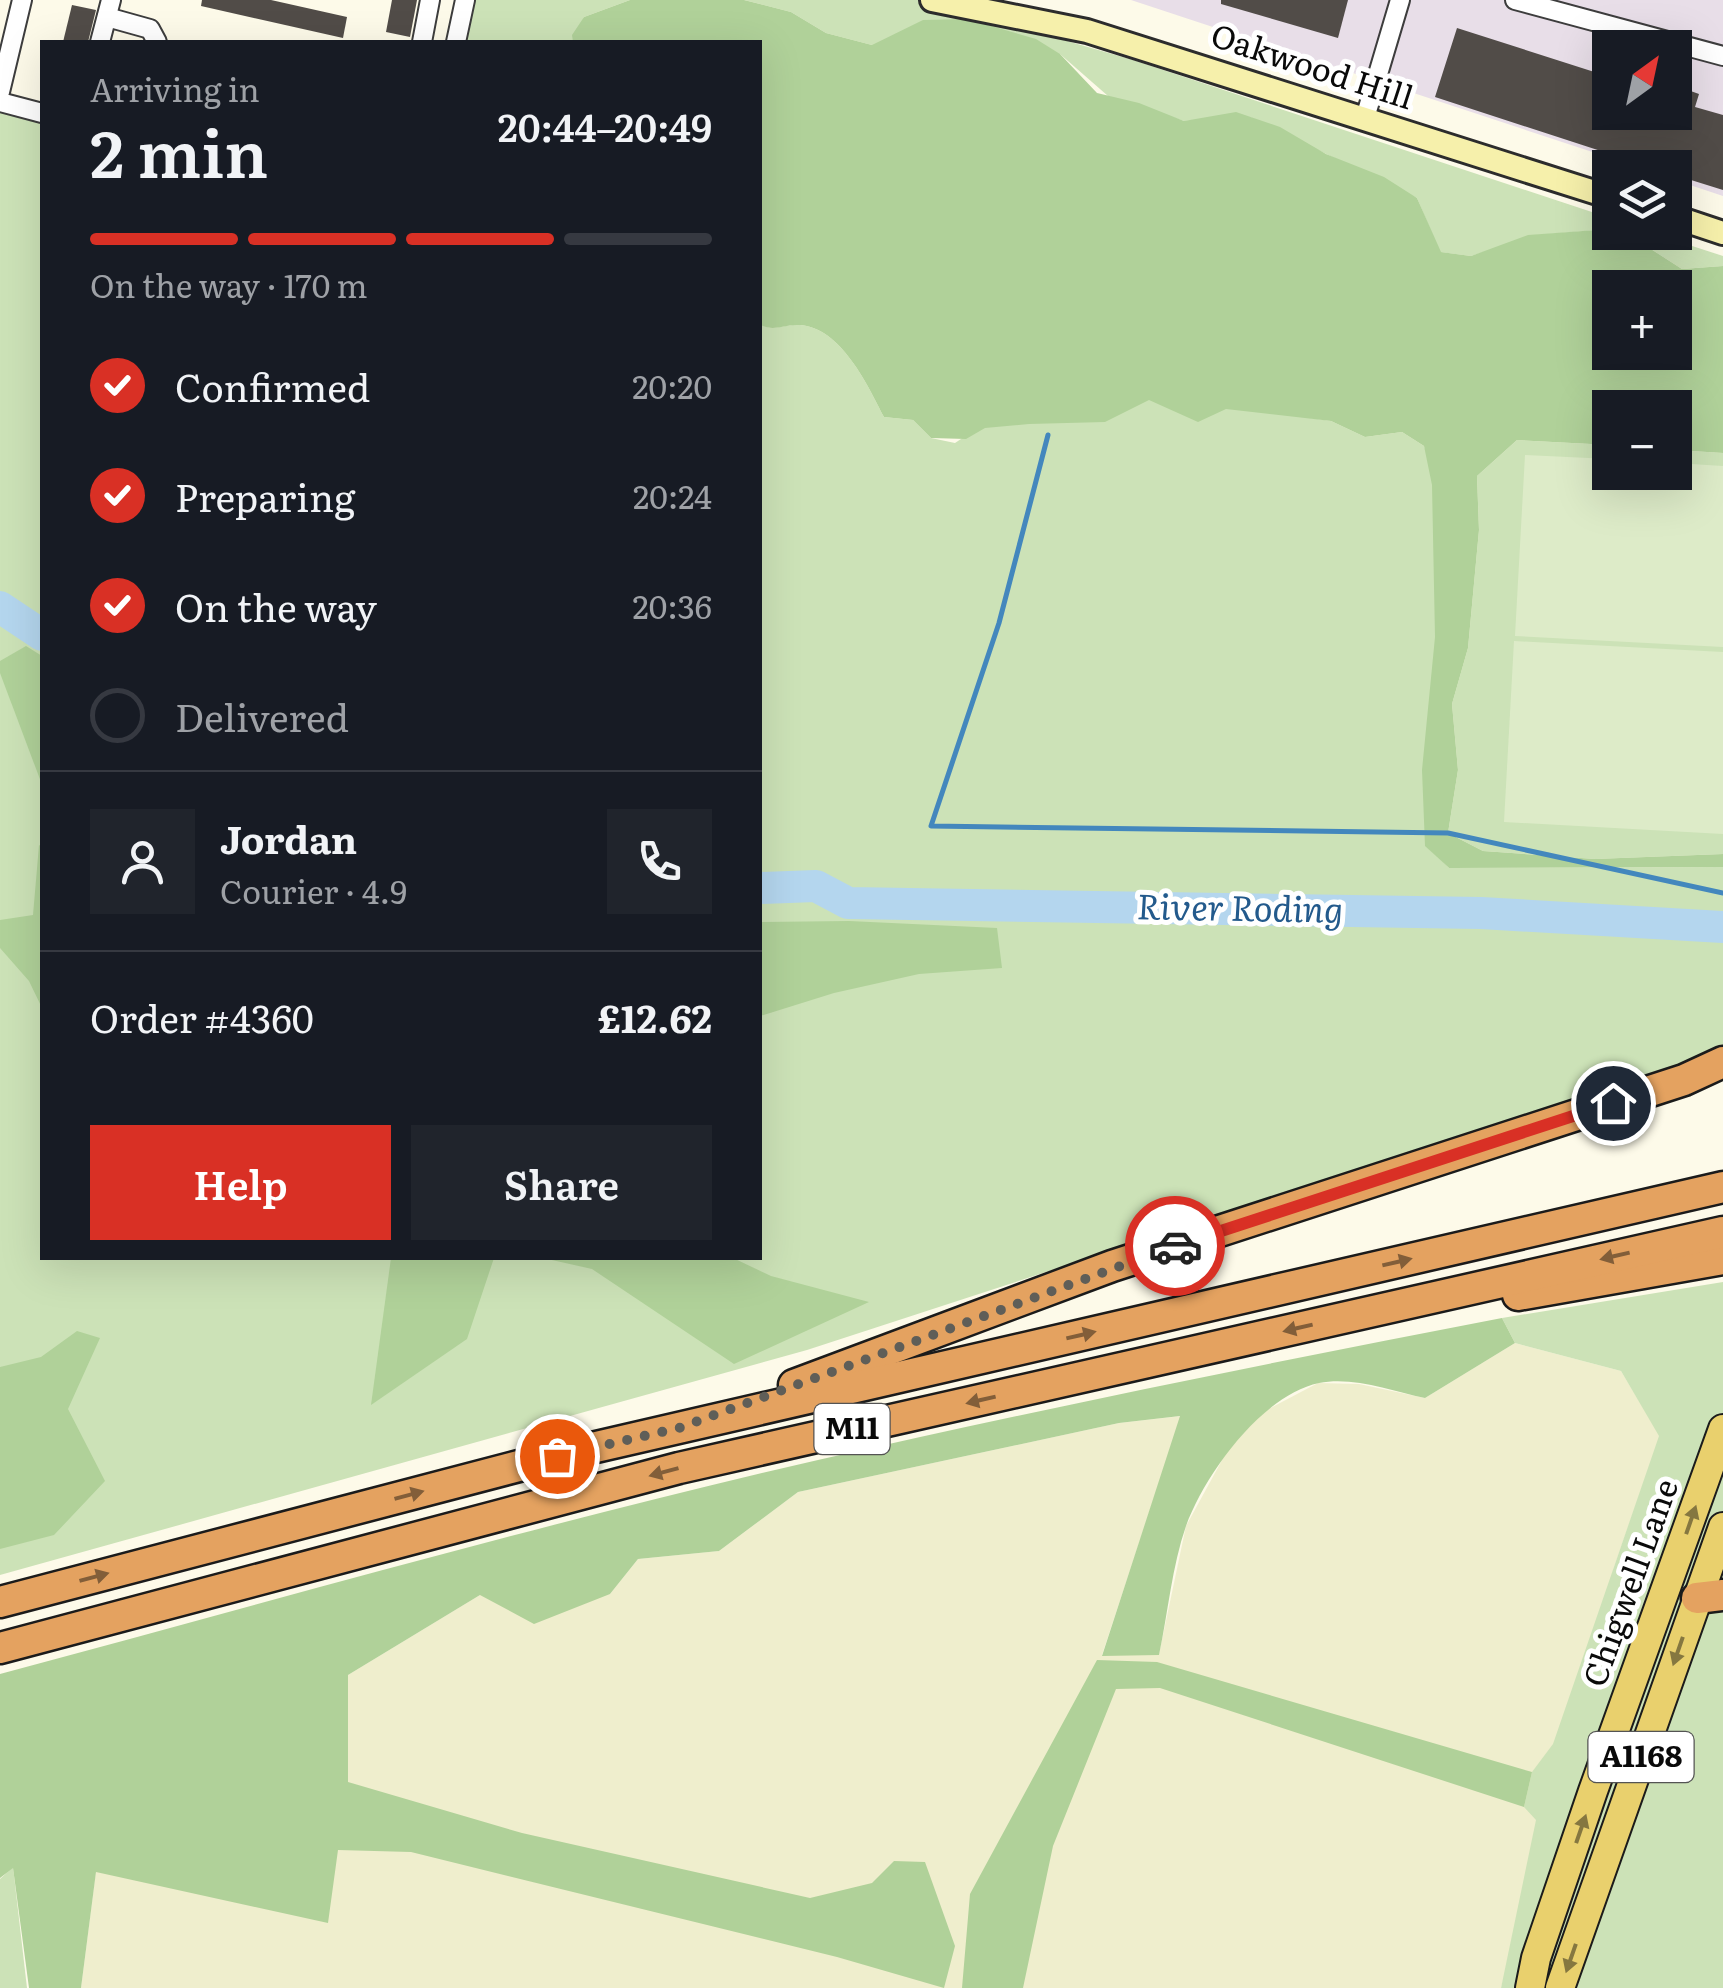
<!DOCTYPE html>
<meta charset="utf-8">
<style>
:root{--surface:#171b24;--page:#20242c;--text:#f1f3f6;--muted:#9ea1a6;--line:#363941;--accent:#d93025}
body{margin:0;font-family:Literata,serif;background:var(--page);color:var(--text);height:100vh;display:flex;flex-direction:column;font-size:38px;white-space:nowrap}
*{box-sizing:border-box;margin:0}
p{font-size:32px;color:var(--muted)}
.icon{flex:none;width:55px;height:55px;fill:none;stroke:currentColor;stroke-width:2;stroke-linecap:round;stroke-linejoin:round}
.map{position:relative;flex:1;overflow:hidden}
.side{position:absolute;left:40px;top:40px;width:722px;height:1220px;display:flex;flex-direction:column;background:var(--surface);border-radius:0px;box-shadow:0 10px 40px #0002}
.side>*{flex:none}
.needle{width:65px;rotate:33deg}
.fabs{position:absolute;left:1592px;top:30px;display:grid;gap:20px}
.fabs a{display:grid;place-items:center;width:100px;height:100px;border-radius:0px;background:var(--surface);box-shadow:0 10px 40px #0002;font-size:50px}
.pin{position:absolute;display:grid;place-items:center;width:85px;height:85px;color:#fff;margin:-42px;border:5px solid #fff;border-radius:50%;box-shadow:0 2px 10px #0007}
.courier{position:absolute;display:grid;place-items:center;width:100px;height:100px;margin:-50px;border:8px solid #d93025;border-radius:50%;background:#fff;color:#222;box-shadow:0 2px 12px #0007}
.overview em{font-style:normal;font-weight:600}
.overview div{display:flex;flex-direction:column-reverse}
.overview{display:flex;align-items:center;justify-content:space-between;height:170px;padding:0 50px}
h1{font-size:65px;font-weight:600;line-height:75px}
.bar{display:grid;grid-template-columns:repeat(4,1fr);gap:15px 10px;align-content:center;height:120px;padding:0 50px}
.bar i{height:12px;border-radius:8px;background:var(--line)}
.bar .current{background:var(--accent)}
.bar p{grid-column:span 4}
.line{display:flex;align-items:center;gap:25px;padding:0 50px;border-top:2px solid var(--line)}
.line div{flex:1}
.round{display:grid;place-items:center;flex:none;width:105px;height:105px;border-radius:0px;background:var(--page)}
ol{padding:0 50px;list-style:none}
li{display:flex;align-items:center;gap:30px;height:110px}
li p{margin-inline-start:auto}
li .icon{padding:10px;border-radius:50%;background:var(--accent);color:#fff;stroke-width:4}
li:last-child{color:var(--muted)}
li i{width:55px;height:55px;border:5px solid var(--line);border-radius:50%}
.button{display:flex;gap:20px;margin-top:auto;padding:20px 50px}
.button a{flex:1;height:115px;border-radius:0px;background:var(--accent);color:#fff;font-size:40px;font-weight:600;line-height:115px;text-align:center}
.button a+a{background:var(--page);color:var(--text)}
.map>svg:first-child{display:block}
</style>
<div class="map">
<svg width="1723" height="1988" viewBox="0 0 1723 1988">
<rect width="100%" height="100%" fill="#fdfae9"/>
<path fill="#e8dee8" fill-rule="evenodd" d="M1131,0H1723V196L1675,180V168L1638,167ZM1610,48H1675V112H1610Z"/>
<path fill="#efeecd" d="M1515,1343L1621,1371L1660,1436L1614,1567L1501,1988H81L96,1871L348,1778V1675L480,1595L610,1594L638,1559L719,1551L798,1492L1119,1423L1181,1416L1102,1655L1159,1654L1186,1526L1227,1451L1263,1412L1318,1383L1359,1384L1425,1398Z"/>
<g fill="#cce2b7">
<path d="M465,0H630L584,17L574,42H456Z"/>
<path d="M744,0H925L1133,60L1610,218V229L1537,235L1471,256L1440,252L1417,198L1250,117L1184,121L1108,96L1060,54L872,45L826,33L791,12Z"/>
<path d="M0,97L42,108V1258H760V325C775,331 784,324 799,325C841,327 868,386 884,417L913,420L931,438L955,443L985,423L1155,395L1331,421L1365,437L1402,432L1424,446L1442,498L1426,846L1449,868L1723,867V1047L1671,1068L807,1350L0,1575Z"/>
<path d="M1626,233H1652L1723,256V266L1682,269Z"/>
<path d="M1517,440L1610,445V472H1675V450L1723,453V854L1595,859L1483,851L1448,833L1458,770L1452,704L1468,648L1479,530L1477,476Z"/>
<path d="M1723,1282V1988H1501L1536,1820L1524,1807L1532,1772L1553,1744L1659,1436L1621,1371L1515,1343L1502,1318Z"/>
<path d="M13,1867L27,1988H0V1879Z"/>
</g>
<g fill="#b0d199" fill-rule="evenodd">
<path d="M630,0H744L791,12L826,33L872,45L923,20L967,19L1036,39L1060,54L1097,93L1139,103L1184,121L1236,112L1280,127L1326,154L1384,177L1417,198L1441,252L1471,256L1528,235L1610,229V232L1626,233L1682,269L1723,266V453L1675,450V408H1610V445L1517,440L1477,476L1479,530L1468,648L1452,704L1458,770L1448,833L1483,851L1595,859L1723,854V867L1449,868L1425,846L1422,770L1435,637L1432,485L1424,446L1402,432L1365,437L1331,421L1226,409L1198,422L1149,400L1105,422L1029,424L985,428L966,439L931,438L913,420L884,417C868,386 841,327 799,325C784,324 775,332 760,325V42H573L572,35L584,17ZM1610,288H1675V352H1610Z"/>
<path d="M26,646L42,656L41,782L0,673V661Z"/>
<path d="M39,845L42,847V1008L29,981L0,948V920L33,915Z"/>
<path d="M849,921L997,928L1002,968L919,974L834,993L760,1016V922Z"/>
<path d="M391,1258H494L467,1339L371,1405Z"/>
<path d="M543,1258H733L771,1276L869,1302L734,1364L592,1269Z"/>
<path d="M1502,1318L1515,1343L1425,1398C1392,1391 1353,1376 1319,1383C1262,1395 1205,1474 1186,1526C1172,1566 1168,1613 1159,1655L1102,1656L1180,1416L1119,1423L798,1492L719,1551L638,1559L610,1594L534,1624L480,1595L348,1675V1782L522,1833L810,1898L872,1883L894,1861L925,1862L955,1946L944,1988L837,1957L411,1852L338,1850L328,1923L96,1872L81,1988H29L13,1868L0,1878V1674C272,1601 544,1523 818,1460C1045,1408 1274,1362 1502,1318Z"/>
<path d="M77,1331L100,1338L68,1409L105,1481L54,1535L0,1549V1367L41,1357Z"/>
<path d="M1097,1660L1157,1662L1532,1772L1524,1807L1160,1688L1116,1689L1053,1846L1023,1988H962L970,1894Z"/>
</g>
<g fill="#ddebc8">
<path d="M1525,455L1610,459V472H1675V463L1723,466V647L1515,636Z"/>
<path d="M1514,641L1723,652V834L1504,822Z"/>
</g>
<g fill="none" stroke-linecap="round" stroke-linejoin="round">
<path stroke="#4387bd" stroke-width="5" d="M1048,435L999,623L931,826L1448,833L1723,893"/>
<g stroke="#b4d6ee" stroke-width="32">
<path d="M0,607L42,635"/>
<path d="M760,888L816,886L848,903L1481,913L1723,927"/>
</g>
</g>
<g fill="#514c48">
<path d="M202,0H271L347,17L343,38L201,6Z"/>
<path d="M392,0H417L410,37L386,32Z"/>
<path d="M1221,0H1348L1338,38L1221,4Z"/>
<path d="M72,5L96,10L88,42H63Z"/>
<path d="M1457,28L1610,77V112H1675V101L1681,103L1685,89L1699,94L1695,107L1723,115V190L1675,175V168H1653L1435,97Z"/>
</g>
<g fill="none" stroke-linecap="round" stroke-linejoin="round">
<defs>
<g id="street">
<path d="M1515,0L1723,56"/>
<path d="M107,17L150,29L157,42"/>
<path d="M100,42L111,0"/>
<path d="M422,42L430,0"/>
<path d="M456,42L465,0"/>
<path d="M0,92L22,0"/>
<path d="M0,102L42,113"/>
<path d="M1365,118L1400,0"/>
</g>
<g id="secondary">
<path d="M932,0L1087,31L1610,197"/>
<path d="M1675,217L1723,233"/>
</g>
<g id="primary">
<path d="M1530,1988L1536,1958L1593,1791L1723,1429"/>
<path d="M1560,1988L1723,1527"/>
</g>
<g id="highway">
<path d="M1518,1295L1723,1259"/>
<path d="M794,1385L1112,1266L1684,1080L1723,1062"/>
<path d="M1697,1598L1723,1595"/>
<path d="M0,1602L557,1456L1723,1187"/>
<path d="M0,1648L679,1468L1723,1232"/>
</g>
</defs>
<use href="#street" stroke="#3d3d3d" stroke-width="22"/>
<use href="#secondary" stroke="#2c2c2c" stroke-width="28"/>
<use href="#primary" stroke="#1b1b1b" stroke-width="32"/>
<use href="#highway" stroke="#1b1b1b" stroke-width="35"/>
<use href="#street" stroke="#fff" stroke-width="18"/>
<use href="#secondary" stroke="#f6f0ab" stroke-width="22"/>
<use href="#primary" stroke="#e9d06d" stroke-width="28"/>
<use href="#highway" stroke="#e4a260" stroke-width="30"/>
</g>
<defs><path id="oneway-solid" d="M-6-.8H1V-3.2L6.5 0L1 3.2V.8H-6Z" transform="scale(2.5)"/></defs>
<g fill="#825e39">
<use href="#oneway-solid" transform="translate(1615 1256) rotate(167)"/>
<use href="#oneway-solid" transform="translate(1397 1262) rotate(-13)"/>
<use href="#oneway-solid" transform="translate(1298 1328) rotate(167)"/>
<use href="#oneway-solid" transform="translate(1081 1335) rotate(-13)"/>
<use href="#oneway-solid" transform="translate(981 1400) rotate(167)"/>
<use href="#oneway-solid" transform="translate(664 1472) rotate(165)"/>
<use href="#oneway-solid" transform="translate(409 1495) rotate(-15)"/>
<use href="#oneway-solid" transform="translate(94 1577) rotate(-15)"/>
</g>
<g fill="#857740">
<use href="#oneway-solid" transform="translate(1691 1520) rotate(-71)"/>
<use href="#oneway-solid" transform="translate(1678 1651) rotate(109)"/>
<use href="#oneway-solid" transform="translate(1581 1829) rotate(-71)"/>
<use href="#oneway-solid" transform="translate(1571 1958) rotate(109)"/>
</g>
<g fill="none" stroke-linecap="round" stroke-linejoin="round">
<path stroke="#5f5e58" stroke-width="10" stroke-dasharray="0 18" d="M557,1456L679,1428L1175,1246"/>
<path stroke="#d93025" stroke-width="12" d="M1175,1246L1613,1103"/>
</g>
<g text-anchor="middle" stroke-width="10" stroke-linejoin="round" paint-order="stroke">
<g fill="#fff" stroke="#545454" stroke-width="2.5">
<rect x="814.5" y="1404" width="75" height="50" rx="8"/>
<rect x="1588.5" y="1732" width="105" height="50" rx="8"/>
</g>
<g font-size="30" font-weight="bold" fill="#0a0a0a">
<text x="852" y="1439">M11</text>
<text x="1641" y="1767">A1168</text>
</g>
<g font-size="32" fill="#0a0a0a" stroke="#fff">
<text transform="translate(1312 67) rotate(18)" y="11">Oakwood Hill</text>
<text transform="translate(1631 1583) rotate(-70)" y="11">Chigwell Lane</text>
</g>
<g font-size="35" font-style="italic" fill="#235a8c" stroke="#fff">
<text transform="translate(1240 909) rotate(1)" y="12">River Roding</text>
</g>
</g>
</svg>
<div class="fabs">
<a><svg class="needle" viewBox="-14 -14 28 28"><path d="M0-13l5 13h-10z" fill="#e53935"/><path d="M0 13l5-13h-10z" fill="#9ea1a6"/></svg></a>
<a><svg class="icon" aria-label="layers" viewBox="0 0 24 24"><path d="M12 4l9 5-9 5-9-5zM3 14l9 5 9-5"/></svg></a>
<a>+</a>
<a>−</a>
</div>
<div class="pin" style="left:557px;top:1456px;background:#ea580c"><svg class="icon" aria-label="bag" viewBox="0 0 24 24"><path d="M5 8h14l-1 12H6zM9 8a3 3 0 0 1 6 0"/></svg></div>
<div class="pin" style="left:1613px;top:1103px;background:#1f2937"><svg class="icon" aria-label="home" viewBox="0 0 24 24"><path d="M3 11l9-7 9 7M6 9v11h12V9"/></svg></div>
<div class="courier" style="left:1175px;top:1246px"><svg class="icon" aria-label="car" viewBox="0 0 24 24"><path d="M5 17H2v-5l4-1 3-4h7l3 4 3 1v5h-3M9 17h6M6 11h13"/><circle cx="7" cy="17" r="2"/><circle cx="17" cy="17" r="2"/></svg></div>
<section class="side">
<div class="overview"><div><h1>2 min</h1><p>Arriving in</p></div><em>20:44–20:49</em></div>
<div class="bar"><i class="current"></i><i class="current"></i><i class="current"></i><i></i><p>On the way · 170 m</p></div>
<ol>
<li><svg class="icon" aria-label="check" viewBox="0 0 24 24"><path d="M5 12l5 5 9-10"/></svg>Confirmed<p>20:20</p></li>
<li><svg class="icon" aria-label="check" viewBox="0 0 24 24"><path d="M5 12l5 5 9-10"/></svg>Preparing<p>20:24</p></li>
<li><svg class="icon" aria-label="check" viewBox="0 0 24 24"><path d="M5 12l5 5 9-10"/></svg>On the way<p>20:36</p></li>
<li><i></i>Delivered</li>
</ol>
<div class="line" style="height:180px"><a class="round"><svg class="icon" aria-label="person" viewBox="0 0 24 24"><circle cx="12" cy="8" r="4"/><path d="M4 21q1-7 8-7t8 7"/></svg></a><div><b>Jordan</b><p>Courier · 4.9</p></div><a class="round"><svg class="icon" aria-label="phone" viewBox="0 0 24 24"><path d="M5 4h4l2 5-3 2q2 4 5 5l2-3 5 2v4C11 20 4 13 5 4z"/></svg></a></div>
<div class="line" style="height:130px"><div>Order #4360</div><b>£12.62</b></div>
<div class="button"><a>Help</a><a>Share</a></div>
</section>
</div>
